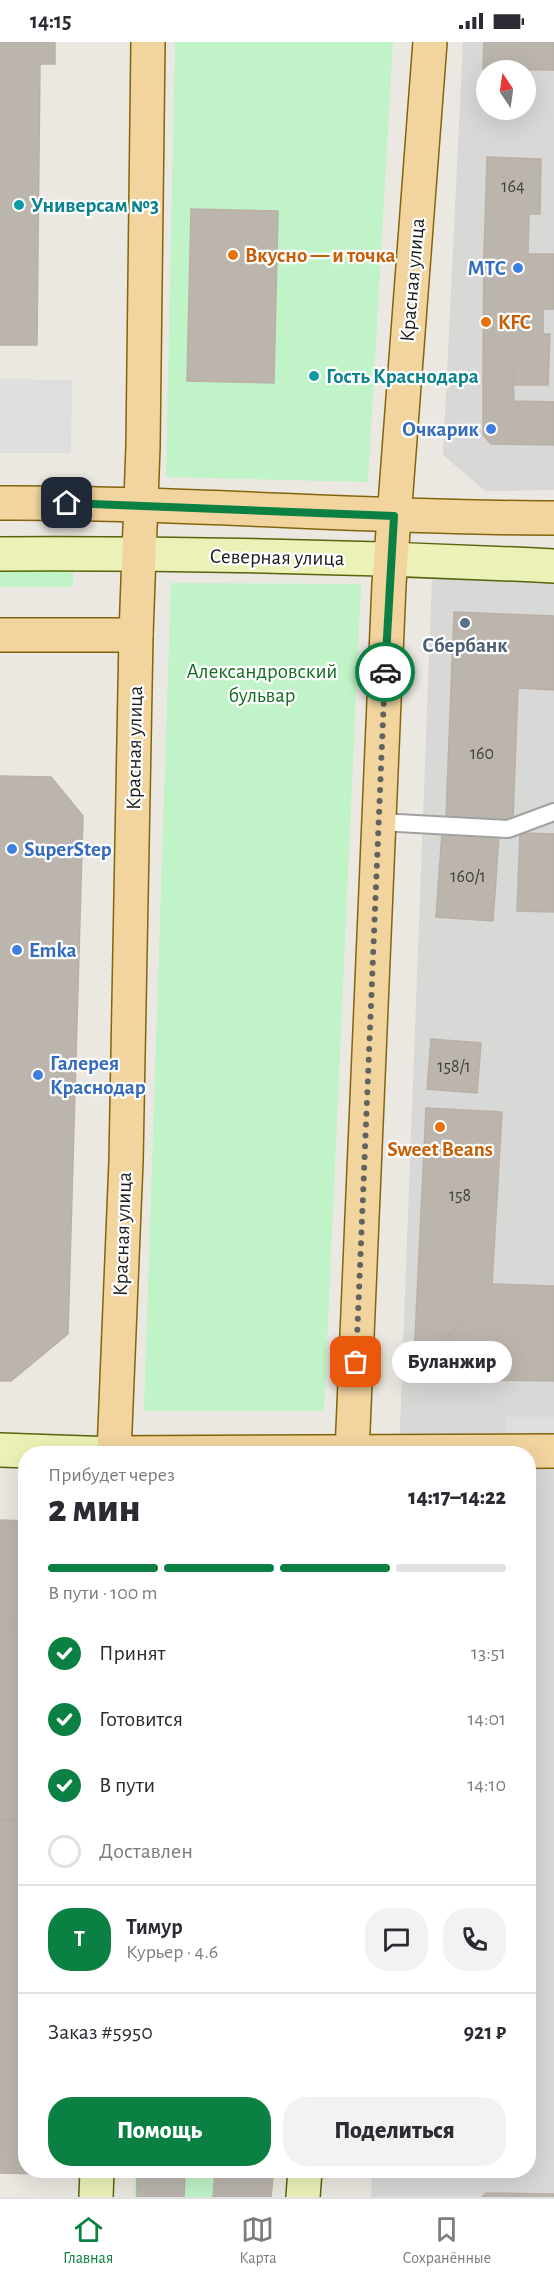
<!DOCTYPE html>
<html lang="ru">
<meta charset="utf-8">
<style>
:root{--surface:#fff;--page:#f2f2f3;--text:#2b2b33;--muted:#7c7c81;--line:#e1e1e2;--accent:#0b8043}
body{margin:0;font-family:"Alegreya Sans",sans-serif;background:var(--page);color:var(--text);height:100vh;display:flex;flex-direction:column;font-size:22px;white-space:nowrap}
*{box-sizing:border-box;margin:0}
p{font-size:20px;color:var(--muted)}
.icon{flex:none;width:33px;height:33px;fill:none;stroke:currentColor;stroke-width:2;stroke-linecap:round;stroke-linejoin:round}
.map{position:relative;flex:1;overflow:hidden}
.details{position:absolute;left:18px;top:1404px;width:518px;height:732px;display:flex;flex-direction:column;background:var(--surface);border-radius:24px;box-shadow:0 6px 24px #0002}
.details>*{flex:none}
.needle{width:39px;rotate:347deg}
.buttons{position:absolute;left:476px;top:18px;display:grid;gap:12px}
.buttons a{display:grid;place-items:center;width:60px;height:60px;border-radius:50%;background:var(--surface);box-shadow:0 6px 24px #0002;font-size:30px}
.pin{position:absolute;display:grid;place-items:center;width:51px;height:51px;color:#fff;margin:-26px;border-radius:12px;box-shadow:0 3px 9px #0006}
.courier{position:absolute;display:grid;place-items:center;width:60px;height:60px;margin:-30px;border:4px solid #0b8043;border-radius:50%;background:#fff;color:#222;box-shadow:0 2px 8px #0007}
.bubble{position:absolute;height:42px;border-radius:21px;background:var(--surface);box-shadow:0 6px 24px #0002;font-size:20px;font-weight:800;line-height:42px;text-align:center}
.headline em{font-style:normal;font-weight:800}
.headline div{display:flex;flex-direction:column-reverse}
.headline{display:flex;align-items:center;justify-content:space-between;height:102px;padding:0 30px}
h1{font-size:39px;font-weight:800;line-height:45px}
.bar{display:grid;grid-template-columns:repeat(4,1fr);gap:9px 6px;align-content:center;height:72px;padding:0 30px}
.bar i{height:8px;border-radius:4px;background:var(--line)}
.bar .on{background:var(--accent)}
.bar p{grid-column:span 4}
.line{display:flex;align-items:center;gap:15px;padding:0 30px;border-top:2px solid var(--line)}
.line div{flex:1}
.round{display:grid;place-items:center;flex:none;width:63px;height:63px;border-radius:24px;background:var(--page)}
ol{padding:0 30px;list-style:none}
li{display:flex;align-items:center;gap:18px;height:66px}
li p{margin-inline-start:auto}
li .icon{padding:6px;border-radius:50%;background:var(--accent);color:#fff;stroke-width:4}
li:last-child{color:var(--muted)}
li i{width:33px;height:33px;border:3px solid var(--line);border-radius:50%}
.button{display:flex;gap:12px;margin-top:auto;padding:12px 30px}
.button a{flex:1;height:69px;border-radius:24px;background:var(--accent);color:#fff;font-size:24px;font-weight:800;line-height:69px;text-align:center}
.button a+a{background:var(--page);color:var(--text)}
.status{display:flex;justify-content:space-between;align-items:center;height:42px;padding:0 30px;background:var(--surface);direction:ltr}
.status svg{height:16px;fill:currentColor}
.tabs{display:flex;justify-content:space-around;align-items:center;height:84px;border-top:2px solid var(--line);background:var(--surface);font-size:16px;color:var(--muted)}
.tabs a{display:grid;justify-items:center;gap:3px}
.tabs .on{color:var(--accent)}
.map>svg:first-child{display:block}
</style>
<div class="status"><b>14:15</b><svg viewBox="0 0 49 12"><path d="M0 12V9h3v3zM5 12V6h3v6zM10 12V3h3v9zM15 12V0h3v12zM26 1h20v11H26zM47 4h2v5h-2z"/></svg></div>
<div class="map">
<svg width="554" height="2155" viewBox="0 0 554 2155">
<rect width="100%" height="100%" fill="#ebe8e1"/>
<g fill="#d8d8d7" fill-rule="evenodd">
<path d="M463,0H554V448L485,449L443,413ZM486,28H525V68H486Z"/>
<path d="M432,535L554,536V2155H371L372,2129L528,2128V1412L399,1411Z"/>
</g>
<g fill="#c0f3c7">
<path d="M175,0H393L368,440L166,435Z"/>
<rect x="0" y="524" width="73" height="21"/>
<path d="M171,541L361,542L324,1369H144Z"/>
<path d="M135,2129H272L270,2155H134Z"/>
</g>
<g fill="#dedede">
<path d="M0,337L72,338L71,411H0Z"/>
<rect x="506" y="1375" width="48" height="18"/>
</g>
<g fill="#bbb5ae" stroke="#bbb0a5" stroke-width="1.5">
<path d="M0,0H55V22H40L37,303H0Z"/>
<path d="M484,0H554V28L483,27Z"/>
<path d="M487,115L541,117L540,172H529L528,212H484Z"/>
<path d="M191,167L278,169L274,341L187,339Z"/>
<path d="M484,212H554V267H543V292H550L548,343H513V329H483Z"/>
<path d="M483,329H513L514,359L554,360V403L491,402L483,393Z"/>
<path d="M454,570L554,574V648L518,646L513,778L446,775Z"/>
<path d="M0,734L51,735L83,774L68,1292L11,1339H0Z"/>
<path d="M442,790L499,794L493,879L436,875Z"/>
<path d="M520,791L554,792V870L517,869Z"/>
<path d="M431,997L481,1001L477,1051L427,1047Z"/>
<path d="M426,1066L502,1070L492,1242L413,1337Z"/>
<path d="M492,1242L554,1244V1339L413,1337Z"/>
<path d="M0,1478L26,1479V1583L0,1582Z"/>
<path d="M0,1582L26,1583V1779L0,1778Z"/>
<path d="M0,1778L26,1779V2128H45V2132L0,2131Z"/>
<path d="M215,2130L273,2134L271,2155H213Z"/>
<path d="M137,2132L185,2133L184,2155H137Z"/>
<path d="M486,2151L554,2152V2155H482Z"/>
</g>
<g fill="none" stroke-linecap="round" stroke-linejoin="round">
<defs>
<path id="lane" d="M379,780L508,787L554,770"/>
<g id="secondary">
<path d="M0,512C185,511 370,515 554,524"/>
<path d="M0,1408L114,1412"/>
<path d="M96,2155L97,2128"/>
<path d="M303,2155L305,2128"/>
</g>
<g id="primary">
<path d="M148,0L143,404L136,593L126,1119L114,1411L554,1409"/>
<path d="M0,461C185,460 369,476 554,476"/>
<path d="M0,593H136"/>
<path d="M352,1411L389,542L430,0"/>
</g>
</defs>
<use href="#lane" stroke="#a1a1a1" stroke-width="20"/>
<use href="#secondary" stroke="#56650e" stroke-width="36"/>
<use href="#primary" stroke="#84640d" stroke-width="36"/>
<use href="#lane" stroke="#fff" stroke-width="16"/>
<use href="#secondary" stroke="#ecf2b7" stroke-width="33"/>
<use href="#primary" stroke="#f2d49f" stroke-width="33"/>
</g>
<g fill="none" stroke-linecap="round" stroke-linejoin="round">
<path stroke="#636260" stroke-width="6" stroke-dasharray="0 10.8" d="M356,1320L385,630"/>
<path stroke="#0b8043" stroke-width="8" d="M67,461L394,474L385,630"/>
</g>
<g fill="#0f9aa8" stroke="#fff" stroke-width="2">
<circle cx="19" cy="163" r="6"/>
<circle cx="314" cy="334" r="6"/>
</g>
<g fill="#e8710a" stroke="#fff" stroke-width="2">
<circle cx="233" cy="213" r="6"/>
<circle cx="486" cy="280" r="6"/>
<circle cx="440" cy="1085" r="6"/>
</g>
<g fill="#3f7fe0" stroke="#fff" stroke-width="2">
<circle cx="518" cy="226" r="6"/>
<circle cx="491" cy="387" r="6"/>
<circle cx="12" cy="807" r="6"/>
<circle cx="17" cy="908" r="6"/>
<circle cx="38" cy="1033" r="6"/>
</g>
<circle fill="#5c6f8a" stroke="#fff" stroke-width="2" cx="465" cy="581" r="6"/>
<g text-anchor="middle" stroke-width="4.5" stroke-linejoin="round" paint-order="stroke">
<g font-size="18" fill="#42413f">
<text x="513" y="150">164</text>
<text x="482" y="717">160</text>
<text x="468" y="840">160/1</text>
<text x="454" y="1030">158/1</text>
<text x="460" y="1159">158</text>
</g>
<g font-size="21" font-weight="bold" fill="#0d838f" stroke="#fff" text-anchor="start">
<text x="31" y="170">Универсам №3</text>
<text x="326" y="341">Гость Краснодара</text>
</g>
<g font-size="21" font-weight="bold" fill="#c56008" stroke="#fff" text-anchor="start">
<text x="245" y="220">Вкусно — и точка</text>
<text x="498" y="287">KFC</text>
<text x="440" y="1114" text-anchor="middle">Sweet Beans</text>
</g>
<g font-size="21" font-weight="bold" fill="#366cbe" stroke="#fff" text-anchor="start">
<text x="506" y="233" text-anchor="end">МТС</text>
<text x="479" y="394" text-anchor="end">Очкарик</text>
<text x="24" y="814">SuperStep</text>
<text x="29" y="915">Emka</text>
<text x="50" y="1028">Галерея<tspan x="50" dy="24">Краснодар</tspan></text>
</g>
<g font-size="21" fill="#1a1a1a" stroke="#fff">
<text transform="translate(412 238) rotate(-85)" y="7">Красная улица</text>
<text transform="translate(277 515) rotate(1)" y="7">Северная улица</text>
<text transform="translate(134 706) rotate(-89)" y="7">Красная улица</text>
<text transform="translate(122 1192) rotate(-88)" y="7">Красная улица</text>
</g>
<g font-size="21" font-weight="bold" fill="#4e5e75" stroke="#fff">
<text x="465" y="610">Сбербанк</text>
</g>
<g font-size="21" fill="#146d22" stroke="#fff">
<text x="262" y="636">Александровский<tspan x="262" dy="24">бульвар</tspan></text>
</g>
</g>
</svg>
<div class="buttons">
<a><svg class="needle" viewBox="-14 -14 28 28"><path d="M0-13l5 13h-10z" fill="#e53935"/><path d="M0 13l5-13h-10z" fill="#7c7c81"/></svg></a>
</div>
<div class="pin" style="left:356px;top:1320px;background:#ea580c"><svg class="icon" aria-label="bag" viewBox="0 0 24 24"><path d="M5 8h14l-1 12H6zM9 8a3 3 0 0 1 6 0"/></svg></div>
<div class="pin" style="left:67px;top:461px;background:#1f2937"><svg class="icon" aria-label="home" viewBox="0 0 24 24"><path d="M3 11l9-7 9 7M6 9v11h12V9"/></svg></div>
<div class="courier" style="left:385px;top:630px"><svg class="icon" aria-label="car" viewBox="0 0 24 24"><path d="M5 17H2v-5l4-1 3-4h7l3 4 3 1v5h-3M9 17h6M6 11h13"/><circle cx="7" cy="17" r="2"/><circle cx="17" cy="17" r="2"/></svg></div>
<div class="bubble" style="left:392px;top:1299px;width:120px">Буланжир</div>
<section class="details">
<div class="headline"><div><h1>2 мин</h1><p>Прибудет через</p></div><em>14:17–14:22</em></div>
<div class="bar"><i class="on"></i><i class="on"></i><i class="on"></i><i></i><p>В пути · 100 m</p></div>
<ol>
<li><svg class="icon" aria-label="check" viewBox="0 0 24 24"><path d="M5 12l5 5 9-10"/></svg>Принят<p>13:51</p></li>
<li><svg class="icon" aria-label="check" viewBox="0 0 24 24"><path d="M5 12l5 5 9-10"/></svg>Готовится<p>14:01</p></li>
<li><svg class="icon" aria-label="check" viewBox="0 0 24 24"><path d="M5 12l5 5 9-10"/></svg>В пути<p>14:10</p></li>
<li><i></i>Доставлен</li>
</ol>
<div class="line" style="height:108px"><b class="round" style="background:var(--accent);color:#fff">Т</b><div><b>Тимур</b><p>Курьер · 4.6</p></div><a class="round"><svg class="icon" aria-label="chat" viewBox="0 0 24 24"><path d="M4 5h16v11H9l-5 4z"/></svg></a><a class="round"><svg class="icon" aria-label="phone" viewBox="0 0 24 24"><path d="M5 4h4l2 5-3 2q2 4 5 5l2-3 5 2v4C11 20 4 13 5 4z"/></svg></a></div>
<div class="line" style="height:78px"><div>Заказ #5950</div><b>921 ₽</b></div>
<div class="button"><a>Помощь</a><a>Поделиться</a></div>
</section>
</div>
<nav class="tabs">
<a class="on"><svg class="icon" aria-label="home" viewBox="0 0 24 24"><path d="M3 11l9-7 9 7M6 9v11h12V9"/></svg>Главная</a>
<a><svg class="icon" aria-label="map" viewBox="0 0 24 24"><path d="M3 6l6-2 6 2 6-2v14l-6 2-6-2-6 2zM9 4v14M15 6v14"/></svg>Карта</a>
<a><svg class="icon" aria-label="saved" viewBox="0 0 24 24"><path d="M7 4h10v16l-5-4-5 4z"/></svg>Сохранённые</a>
</nav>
